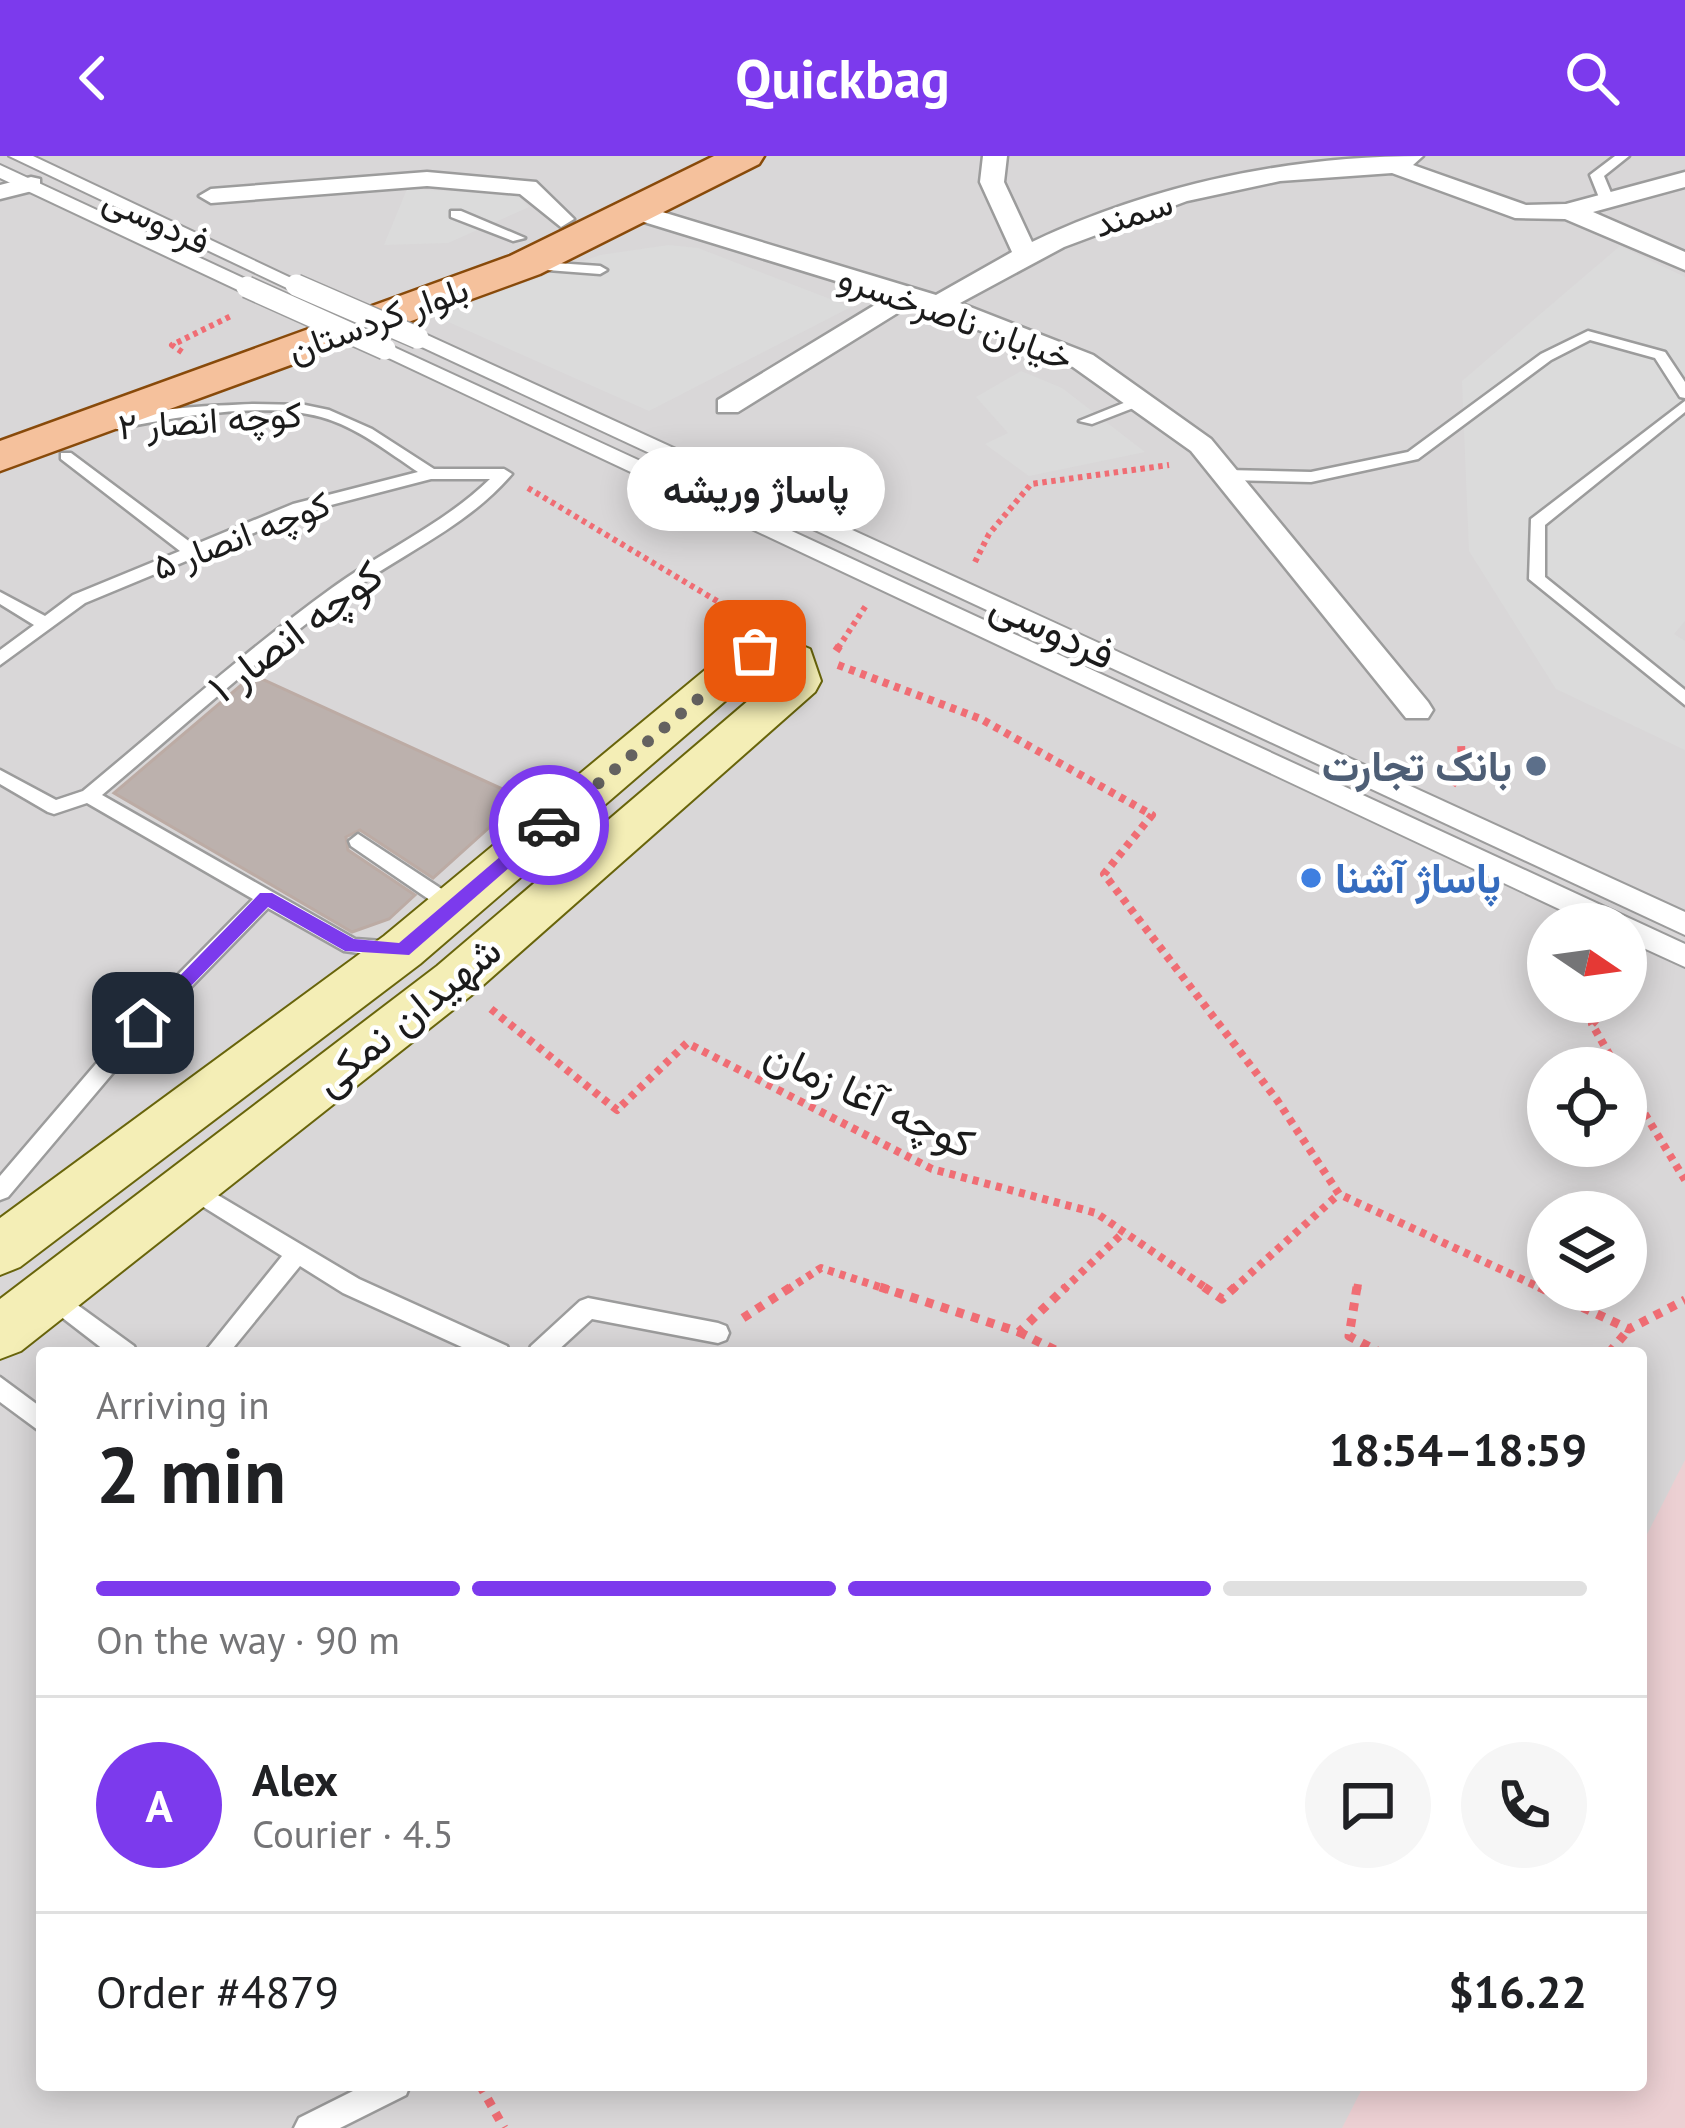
<!DOCTYPE html>
<meta charset="utf-8">
<style>
:root{--surface:#fff;--page:#f6f6f6;--text:#202124;--muted:#757577;--line:#e0e0e0;--accent:#7c3aed}
body{margin:0;font-family:"PT Sans",Vazirmatn,sans-serif;background:var(--page);color:var(--text);height:100vh;display:flex;flex-direction:column;font-size:45px;white-space:nowrap}
*{box-sizing:border-box;margin:0}
p{font-size:39px;color:var(--muted)}
.icon{flex:none;width:66px;height:66px;fill:none;stroke:currentColor;stroke-width:2;stroke-linecap:round;stroke-linejoin:round}
.map{position:relative;flex:1;overflow:hidden}
.drawer{position:absolute;left:36px;top:1191px;width:1611px;height:744px;display:flex;flex-direction:column;background:var(--surface);border-radius:12px;box-shadow:0 6px 30px #0003}
.drawer>*{flex:none}
.needle{width:78px;rotate:103deg}
.tools{position:absolute;left:1527px;top:747px;display:grid;gap:24px}
.tools a{display:grid;place-items:center;width:120px;height:120px;border-radius:50%;background:var(--surface);box-shadow:0 6px 30px #0003;font-size:60px}
.pin{position:absolute;display:grid;place-items:center;width:102px;height:102px;color:#fff;margin:-51px;border-radius:24px;box-shadow:0 6px 18px #0006}
.courier{position:absolute;display:grid;place-items:center;width:120px;height:120px;margin:-60px;border:9px solid #7c3aed;border-radius:50%;background:#fff;color:#222;box-shadow:0 3px 15px #0007}
.bubble{position:absolute;height:84px;border-radius:42px;background:var(--surface);box-shadow:0 6px 30px #0003;font-size:39px;font-weight:600;line-height:84px;text-align:center}
.head em{font-style:normal;font-weight:600}
.head div{display:flex;flex-direction:column-reverse}
.head{display:flex;align-items:center;justify-content:space-between;height:204px;padding:0 60px}
h1{font-size:78px;font-weight:600;line-height:90px}
.bar{display:grid;grid-template-columns:repeat(4,1fr);gap:18px 12px;align-content:center;height:144px;padding:0 60px}
.bar i{height:15px;border-radius:9px;background:var(--line)}
.bar .on{background:var(--accent)}
.bar p{grid-column:span 4}
.line{display:flex;align-items:center;gap:30px;padding:0 60px;border-top:3px solid var(--line)}
.line div{flex:1}
.round{display:grid;place-items:center;flex:none;width:126px;height:126px;border-radius:63px;background:var(--page)}
header{display:flex;justify-content:space-between;align-items:center;height:156px;padding:0 60px;background:var(--accent);color:#fff;font-size:54px;font-weight:600}
.map>svg:first-child{display:block}
</style>
<header><svg class="icon" aria-label="back" viewBox="0 0 24 24"><path d="M15 5l-7 7 7 7"/></svg>Quickbag<svg class="icon" aria-label="search" viewBox="0 0 24 24"><circle cx="10" cy="10" r="6"/><path d="M15 15l6 6"/></svg></header>
<div class="map">
<svg width="1685" height="1972" viewBox="0 0 1685 1972">
<rect width="100%" height="100%" fill="#ece6e0"/>
<path fill="#d9d7d8" fill-rule="evenodd" d="M0,0H1685V1972H0ZM1548,768H1626V846H1548ZM1548,912H1626V990H1548ZM1548,1056H1626V1134H1548ZM42,1197H1641V1929H42Z"/>
<path fill="#ecd0d3" d="M1685,1304V1972H1342L1364,1929H1641V1390Z"/>
<g fill="#dbdbdb">
<path d="M407,33L516,38L529,51L448,87L384,89Z"/>
<path d="M669,89L698,92L851,151L649,255L435,160L600,99Z"/>
<path d="M1620,90L1685,121V465L1674,478L1685,485V594L1556,533L1469,395L1462,225Z"/>
<path d="M1021,215L1062,232L1145,296L1029,320L985,288L1008,277L976,241Z"/>
</g>
<path fill="#bcb1ad" stroke="#bcaba4" stroke-width="3" d="M253,519L522,642L433,722L360,674L346,681L348,694L415,739L389,763L352,776L114,637Z"/>
<g fill="none" stroke-linecap="round" stroke-linejoin="round">
<defs>
<g id="service">
<path d="M1615,0H1629L1604,20L1614,44L1607,48L1600,44L1590,19Z"/>
<path d="M451,55H461L525,82L513,85L451,61Z"/>
<path d="M526,105L600,110L607,114L600,118L521,112L519,109Z"/>
<path d="M1588,175L1665,196L1685,226V242L1680,241L1655,202L1590,184L1551,204L1418,303L1311,326L1226,324L1218,319L1226,314L1311,316L1408,296L1541,198Z"/>
<path d="M1136,242L1143,246L1141,249L1092,268L1079,265Z"/>
<path d="M1685,245V256L1545,369V421L1685,534V549L1529,423L1531,363Z"/>
<path d="M252,248L305,249L329,254L372,273L434,313H504L512,318C467,371 401,398 346,438C261,499 183,571 102,639L355,783L396,786L406,794L396,802L344,795L268,752L150,873L8,1041L0,1044V1020L136,861L253,743L87,647L54,658L48,656L0,628V614L56,644L83,635C165,567 245,495 332,432C384,394 444,368 490,323H431L304,356L85,447L0,509V494L34,469L0,448V436L45,460L73,439L180,395L61,303V297H71L194,389L293,348L418,316C388,296 357,271 321,261C264,245 175,261 117,273L109,268C138,251 216,250 252,248Z"/>
<path d="M358,678L460,745L463,750L460,755H446L351,690L349,685Z"/>
<path d="M189,1022L359,1123L507,1190L510,1197H475L343,1137L300,1110L229,1197H204L282,1100L181,1037L178,1031L181,1025Z"/>
<path d="M50,1129L134,1190L137,1197H108L42,1146L39,1139L42,1132Z"/>
<path d="M588,1142L718,1167L726,1170L729,1177L726,1184L718,1187L592,1163L555,1197H528L531,1190L580,1145Z"/>
<path d="M0,1221L42,1252V1277L0,1246Z"/>
<path d="M365,1929H410L406,1939L340,1972H294L299,1962Z"/>
</g>
<g id="pedestrian">
<path d="M9,0H33L306,129L289,133Z"/>
<path d="M0,9L254,127L257,131L240,135L0,22Z"/>
<path d="M411,178H425L1685,756V779L411,186Z"/>
<path d="M385,187L1685,788V811L1626,784V768H1591L378,197V189Z"/>
</g>
<g id="minor">
<path d="M983,0H1007L1004,26L1032,86C1154,28 1290,0 1423,0L1413,9L1526,49L1566,48L1685,16V31L1593,56L1685,96V114L1565,63L1515,62L1392,17L1280,25L1187,45L1064,91L960,147L1093,199L1211,283L1428,546L1433,554L1428,562H1406L1191,295L1073,211L912,148L738,256H718V244L888,141L631,62V52H649L936,139L1012,96L980,26Z"/>
<path d="M427,16L536,26L574,63L561,71L520,38L427,30L211,47L199,40L211,33Z"/>
<path d="M31,21L40,23V33L0,43V29Z"/>
</g>
<path id="secondary" d="M775,478L810,493L821,525L815,536L473,838L21,1195L0,1203V1143L437,810L776,521L774,512L767,509L420,808L20,1111L0,1119V1062L384,780L740,485Z"/>
<path id="primary" d="M714,0H764L759,8L540,118L0,315V285L510,100Z"/>
</defs>
<use href="#service" stroke="#9c9c9c" stroke-width="5"/>
<use href="#pedestrian" stroke="#9c9c9c" stroke-width="4"/>
<use href="#minor" stroke="#9c9c9c" stroke-width="5"/>
<use href="#secondary" stroke="#68640b" stroke-width="4"/>
<use href="#primary" stroke="#884a0a" stroke-width="5"/>
<g stroke="#f06d74" stroke-width="6" stroke-dasharray="4.5 4.5" stroke-linecap="butt">
<path d="M182,196L172,189L233,159"/>
<path d="M528,332L742,460"/>
<path d="M975,406L989,378L1031,328L1169,309"/>
<path d="M838,492L867,448"/>
</g>
<g stroke="#f06d74" stroke-width="8" stroke-dasharray="6 6" stroke-linecap="butt">
<path d="M836,495L840,489"/>
<path d="M838,509L981,563L1152,659L1104,718L1277,944L1339,1038L1545,1134"/>
<path d="M1452,629L1462,614L1461,585"/>
<path d="M1626,831L1641,814"/>
<path d="M1612,846L1592,868L1617,912"/>
<path d="M491,853L617,954L687,887L932,1013L1096,1057L1209,1134"/>
<path d="M1626,927L1685,1024"/>
<path d="M787,1134L821,1112L889,1134"/>
<path d="M1063,1134L1124,1076"/>
<path d="M1232,1134L1339,1038"/>
<path d="M1357,1134L1358,1128"/>
</g>
<g stroke="#f06d74" stroke-width="9" stroke-dasharray="8 8" stroke-linecap="butt">
<path d="M880,1131L1019,1176L1066,1131"/>
<path d="M1204,1131L1222,1143L1235,1131"/>
<path d="M1357,1131L1349,1180L1381,1197"/>
<path d="M1539,1131L1629,1173L1685,1144"/>
<path d="M743,1162L791,1131"/>
<path d="M1019,1176L1061,1197"/>
<path d="M1609,1197L1629,1173"/>
<path d="M480,1929L504,1972"/>
</g>
<use href="#service" fill="#fff" fill-rule="evenodd"/>
<use href="#pedestrian" fill="#fff" fill-rule="evenodd"/>
<use href="#minor" fill="#fff" fill-rule="evenodd"/>
<use href="#secondary" fill="#f4eeb6" fill-rule="evenodd"/>
<use href="#primary" fill="#f5c19c" fill-rule="evenodd"/>
<defs>
<g id="pedestrian-bridge">
<path d="M296,129L418,182"/>
<path d="M247,131L385,193"/>
</g>
</defs>
<use href="#pedestrian-bridge" stroke="#9c9c9c" stroke-width="24" stroke-linecap="butt"/>
<use href="#pedestrian-bridge" stroke="#fff" stroke-width="21"/>
</g>
<path fill="#7c3aed" d="M543,664L558,669L409,799L345,795L268,751L150,872L134,867L260,737H272L354,783L399,787Z"/>
<g fill="none" stroke-linecap="round" stroke-linejoin="round">
<path stroke="#646260" stroke-width="12" stroke-dasharray="0 21.6" d="M549,669L755,495"/>
</g>
<circle fill="#5c6f8a" stroke="#fff" stroke-width="4.5" cx="1536" cy="610" r="12"/>
<circle fill="#3f7fe0" stroke="#fff" stroke-width="4.5" cx="1311" cy="722" r="12"/>
<g text-anchor="middle" stroke-width="9" stroke-linejoin="round" paint-order="stroke">
<g font-size="36" fill="#1b1b1b" stroke="#fff">
<text transform="translate(1133 57) rotate(-18)" y="13">سمند</text>
<text transform="translate(157 64) rotate(25)" y="13">فردوسی</text>
<text transform="translate(956 161) rotate(20)" y="13">خیابان ناصرخسرو</text>
<text transform="translate(378 163) rotate(-20)" y="13">بلوار کردستان</text>
<text transform="translate(210 264) rotate(-4)" y="13">کوچه انصار ۲</text>
<text transform="translate(241 379) rotate(-21)" y="13">کوچه انصار ۵</text>
</g>
<g font-size="42" fill="#1b1b1b" stroke="#fff">
<text transform="translate(1053 473) rotate(25)" y="15">فردوسی</text>
<text transform="translate(295 475) rotate(-37)" y="15">کوچه انصار ۱</text>
<text transform="translate(407 859) rotate(-39)" y="15">شهیدان نمکی</text>
<text transform="translate(870 942) rotate(25)" y="15">کوچه آغا زمان</text>
</g>
<g font-size="42" font-weight="bold" fill="#4e5e75" stroke="#fff" text-anchor="end">
<text x="1512" y="625">بانک تجارت</text>
</g>
<g font-size="42" font-weight="bold" fill="#366cbe" stroke="#fff" text-anchor="start">
<text x="1335" y="737">پاساژ آشنا</text>
</g>
</g>
</svg>
<div class="tools">
<a><svg class="needle" viewBox="-14 -14 28 28"><path d="M0-13l5 13h-10z" fill="#e53935"/><path d="M0 13l5-13h-10z" fill="#757577"/></svg></a>
<a><svg class="icon" aria-label="locate" viewBox="0 0 24 24"><circle cx="12" cy="12" r="6"/><path d="M12 2v4M12 18v4M2 12h4M18 12h4"/></svg></a>
<a><svg class="icon" aria-label="layers" viewBox="0 0 24 24"><path d="M12 4l9 5-9 5-9-5zM3 14l9 5 9-5"/></svg></a>
</div>
<div class="pin" style="left:755px;top:495px;background:#ea580c"><svg class="icon" aria-label="bag" viewBox="0 0 24 24"><path d="M5 8h14l-1 12H6zM9 8a3 3 0 0 1 6 0"/></svg></div>
<div class="pin" style="left:143px;top:867px;background:#1f2937"><svg class="icon" aria-label="home" viewBox="0 0 24 24"><path d="M3 11l9-7 9 7M6 9v11h12V9"/></svg></div>
<div class="courier" style="left:549px;top:669px"><svg class="icon" aria-label="car" viewBox="0 0 24 24"><path d="M5 17H2v-5l4-1 3-4h7l3 4 3 1v5h-3M9 17h6M6 11h13"/><circle cx="7" cy="17" r="2"/><circle cx="17" cy="17" r="2"/></svg></div>
<div class="bubble" style="left:627px;top:291px;width:258px">پاساژ وریشه</div>
<section class="drawer">
<div class="head"><div><h1>2 min</h1><p>Arriving in</p></div><em>18:54–18:59</em></div>
<div class="bar"><i class="on"></i><i class="on"></i><i class="on"></i><i></i><p>On the way · 90 m</p></div>
<div class="line" style="height:216px"><b class="round" style="background:var(--accent);color:#fff">A</b><div><b>Alex</b><p>Courier · 4.5</p></div><a class="round"><svg class="icon" aria-label="chat" viewBox="0 0 24 24"><path d="M4 5h16v11H9l-5 4z"/></svg></a><a class="round"><svg class="icon" aria-label="phone" viewBox="0 0 24 24"><path d="M5 4h4l2 5-3 2q2 4 5 5l2-3 5 2v4C11 20 4 13 5 4z"/></svg></a></div>
<div class="line" style="height:156px"><div>Order #4879</div><b>$16.22</b></div>
</section>
</div>
